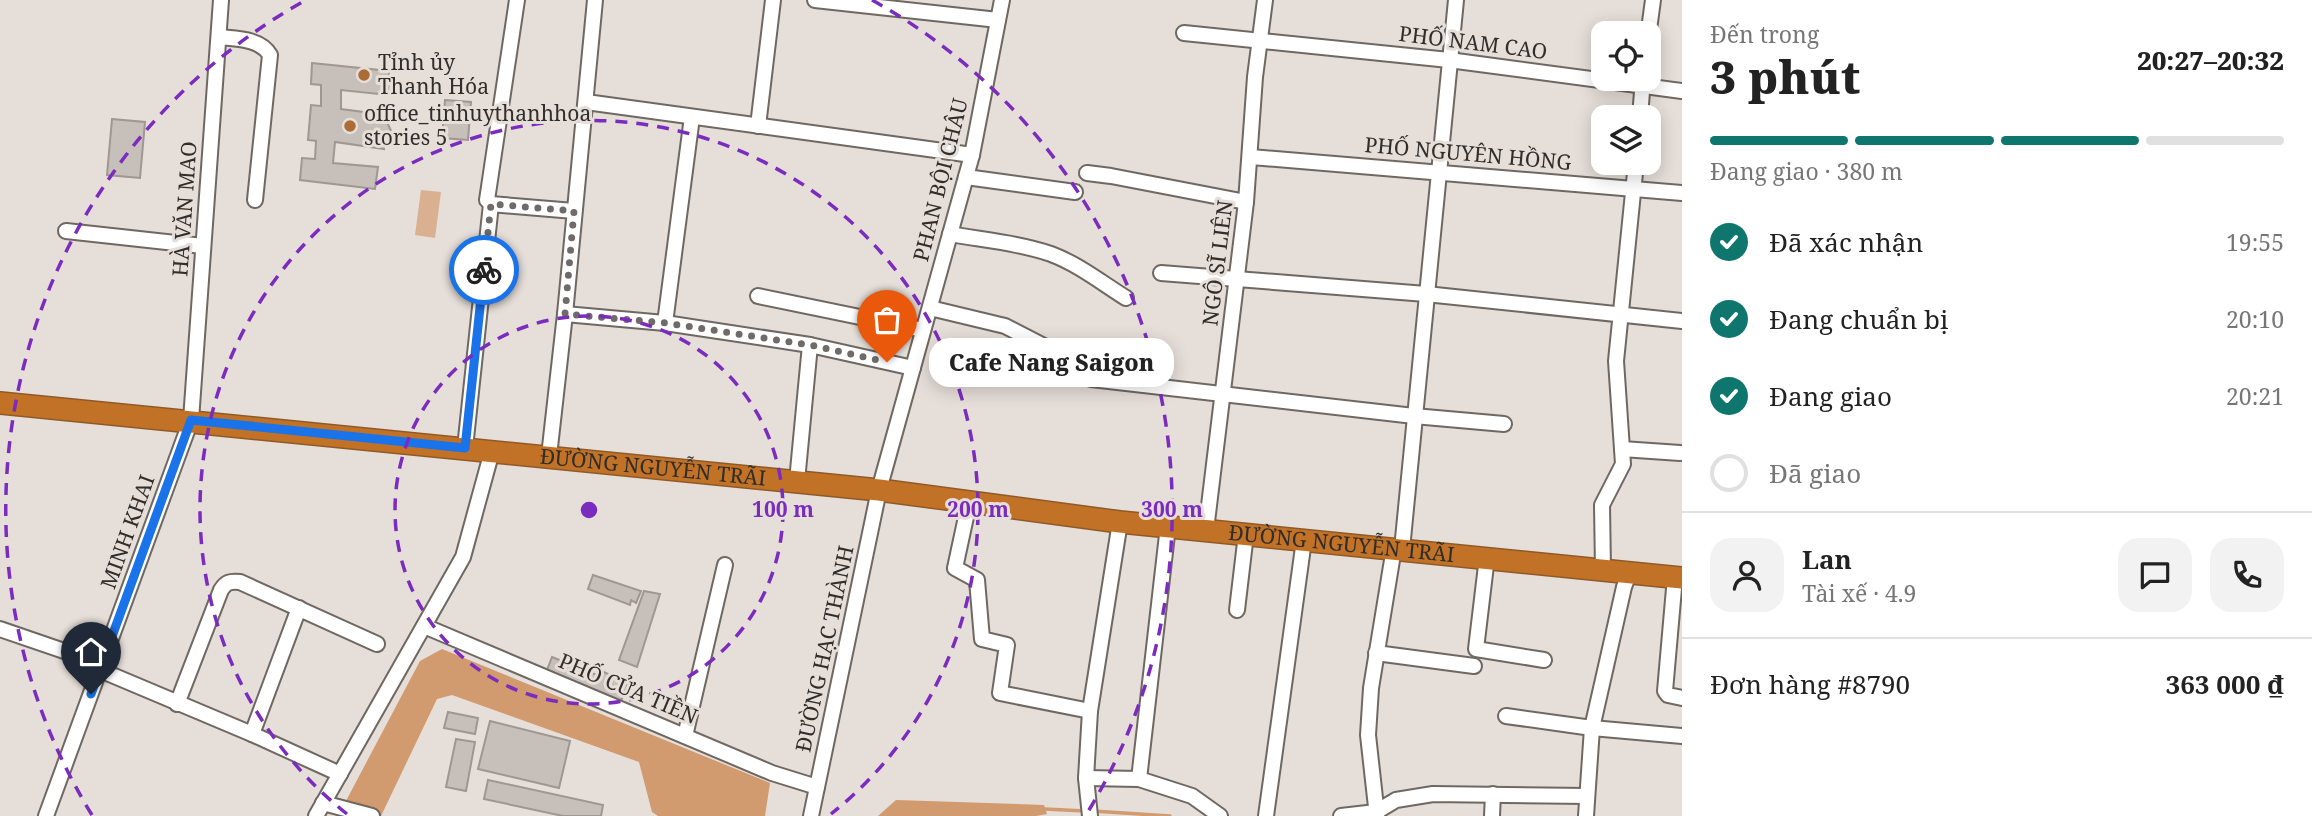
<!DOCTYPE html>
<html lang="vi">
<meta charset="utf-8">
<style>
:root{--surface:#fff;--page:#f2f2f2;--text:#222;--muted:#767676;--line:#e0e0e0;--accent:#0f766e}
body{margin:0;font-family:"Noto Serif",serif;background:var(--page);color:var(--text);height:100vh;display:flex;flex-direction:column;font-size:26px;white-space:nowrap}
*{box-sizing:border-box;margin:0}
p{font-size:23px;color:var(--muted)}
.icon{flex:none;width:38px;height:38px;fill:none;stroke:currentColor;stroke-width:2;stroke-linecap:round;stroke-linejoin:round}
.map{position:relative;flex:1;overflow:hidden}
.panel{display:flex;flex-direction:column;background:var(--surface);width:630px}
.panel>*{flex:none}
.buttons{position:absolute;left:1591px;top:21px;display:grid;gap:14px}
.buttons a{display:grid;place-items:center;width:70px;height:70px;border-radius:14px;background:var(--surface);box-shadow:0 4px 18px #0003;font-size:35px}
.pin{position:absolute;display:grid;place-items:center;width:60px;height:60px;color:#fff;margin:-72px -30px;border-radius:50% 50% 50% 0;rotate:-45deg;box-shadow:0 0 7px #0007}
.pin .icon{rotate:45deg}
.courier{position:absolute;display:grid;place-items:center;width:70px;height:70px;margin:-35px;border:5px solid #1a73e8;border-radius:50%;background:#fff;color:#222;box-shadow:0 2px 9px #0007}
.bubble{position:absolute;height:49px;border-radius:21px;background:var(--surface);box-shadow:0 4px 18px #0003;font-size:23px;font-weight:800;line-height:49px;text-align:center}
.summary em{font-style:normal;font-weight:800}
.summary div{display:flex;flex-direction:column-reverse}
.summary{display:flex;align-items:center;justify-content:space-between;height:119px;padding:0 28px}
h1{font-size:46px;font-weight:800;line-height:52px}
.bar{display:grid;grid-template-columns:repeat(4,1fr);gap:10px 7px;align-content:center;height:84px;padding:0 28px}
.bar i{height:9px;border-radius:5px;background:var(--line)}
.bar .active{background:var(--accent)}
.bar p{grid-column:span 4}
.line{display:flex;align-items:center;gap:18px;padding:0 28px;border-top:2px solid var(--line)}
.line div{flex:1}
.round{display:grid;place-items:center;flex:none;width:74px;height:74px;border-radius:21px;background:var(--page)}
ol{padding:0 28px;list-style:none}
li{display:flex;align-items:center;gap:21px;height:77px}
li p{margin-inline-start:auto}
li .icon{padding:7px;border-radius:50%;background:var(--accent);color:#fff;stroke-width:4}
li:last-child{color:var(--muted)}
li i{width:38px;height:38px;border:4px solid var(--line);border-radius:50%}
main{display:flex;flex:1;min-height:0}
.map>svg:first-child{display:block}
</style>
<main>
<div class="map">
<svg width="1682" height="816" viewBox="0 0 1682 816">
<rect width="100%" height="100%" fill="#e6ded8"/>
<path fill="#d9b191" d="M421,190L441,192L435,238L415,235Z"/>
<g fill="#d19a6f">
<path d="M442,649L770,783L765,816H658L652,812L639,762L452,695L437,699L381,816H338L420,661Z"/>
<path d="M896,800L1044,805L1047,814L1036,816H878Z"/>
</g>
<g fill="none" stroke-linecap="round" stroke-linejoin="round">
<g stroke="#d19a6f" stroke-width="3.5">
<path d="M1045,809L1085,811"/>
<path d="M1093,811L1170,816"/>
</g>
</g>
<g fill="#c7bfb9" stroke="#9f9791" stroke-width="2">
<path d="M312,63L389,71L388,95L341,90V109L388,115L387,122L392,133L389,140L384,142V149L335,142L333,163L378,167L375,189L300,180L302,158L315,159L316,141L308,140L311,105L321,106V85L311,84Z"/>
<path d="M445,100L471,102L468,140L442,138Z"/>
<path d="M112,119L145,122L140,178L107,175Z"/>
<path d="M593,575L641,591L636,603L631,600L630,605L588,589Z"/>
<path d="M644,591L660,594L637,667L619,660Z"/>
<path d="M552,657L597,675L598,669L628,684L621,701L547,670Z"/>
<path d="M448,712L478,718L475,734L444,728Z"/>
<path d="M490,721L570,741L559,788L478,769Z"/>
<path d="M456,739L475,742L466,791L446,787Z"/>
<path d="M488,780L603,805L601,816H563L484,799Z"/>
</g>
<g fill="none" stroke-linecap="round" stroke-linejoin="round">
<defs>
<g id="minor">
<path d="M815,0L998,20"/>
<path d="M1184,33L1449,60L1682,91"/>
<path d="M219,37C236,39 260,38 270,55L255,200"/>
<path d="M1648,37L1653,0"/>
<path d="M586,102L972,155"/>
<path d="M1640,117L1643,79"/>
<path d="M758,126L773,0"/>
<path d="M1251,157L1682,193"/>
<path d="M1087,173L1111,176L1246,202"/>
<path d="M966,177L1075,192"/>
<path d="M491,204L574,211"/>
<path d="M66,231L203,246"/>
<path d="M950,234C983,240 1019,243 1051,254C1078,264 1102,283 1126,298"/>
<path d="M1161,273L1426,294L1682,321"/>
<path d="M758,296L923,330"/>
<path d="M930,308L1005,326L1071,360"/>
<path d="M565,314L665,323L810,345L913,368"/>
<path d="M665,323L692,117"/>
<path d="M1091,379L1414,416L1504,424"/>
<path d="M465,448L491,204L487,200L517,0"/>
<path d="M1622,449L1680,453"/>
<path d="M549,456L565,314L595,0"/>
<path d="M797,481L810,345"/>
<path d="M969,503L955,568L977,580L982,639L1007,645L1000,693L1090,711"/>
<path d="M1206,530L1246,202L1255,77L1265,0"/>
<path d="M1402,549L1456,0"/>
<path d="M1487,557L1476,649L1544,660"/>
<path d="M1603,569L1602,505L1623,464L1616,361L1636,163"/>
<path d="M1675,577L1665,691L1668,695L1682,698"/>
<path d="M1237,610L1246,534"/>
<path d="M424,626L772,773L817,787"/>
<path d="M0,629L102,664"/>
<path d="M1376,653L1474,666"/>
<path d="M100,670L252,734L340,774"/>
<path d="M177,704L221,590C226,582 230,581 240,582L377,644"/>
<path d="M1506,716L1592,728L1682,736"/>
<path d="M252,734L299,608"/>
<path d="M685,736L725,565"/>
<path d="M1086,778L1139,779L1168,526"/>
<path d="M1139,779L1192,796L1220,816"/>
<path d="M323,803L372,816"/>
<path d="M46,816L191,420L221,0"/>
<path d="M316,816L463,557L492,451"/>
<path d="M811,816L879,490L972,155L1002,0"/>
<path d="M1090,816L1086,778L1090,711L1120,522"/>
<path d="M1266,816L1304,540"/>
<path d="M1341,816L1376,812L1396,800L1433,794L1587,796"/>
<path d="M1377,816L1368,735L1371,688L1394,548"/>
<path d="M1492,816L1493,794"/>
<path d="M1586,816L1592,728L1624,587L1630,571"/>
</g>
<g id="highway">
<path id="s1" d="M0,403L879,490L1120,522L1682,578"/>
</g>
</defs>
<use href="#minor" stroke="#6f6862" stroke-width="18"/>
<use href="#highway" stroke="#8f5a28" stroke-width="24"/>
<use href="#minor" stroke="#fff" stroke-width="14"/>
<use href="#highway" stroke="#c27226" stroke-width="21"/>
</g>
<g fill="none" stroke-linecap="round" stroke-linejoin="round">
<path stroke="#706b68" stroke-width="7" stroke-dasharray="0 12.6" d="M484,270L491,204L574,211L565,314L666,323L810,345L887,362"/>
<path stroke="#1a73e8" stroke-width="9" d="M91,694L191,420L465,448L484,270"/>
</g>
<g fill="none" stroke="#7b2cbf" stroke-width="3.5" stroke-dasharray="12 9">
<circle cx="589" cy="510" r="194"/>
<path d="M347 814A389 389 0 1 1 831 814"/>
<path d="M92 815A583 583 0 0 1 306 0M872 0A583 583 0 0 1 1086 815"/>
</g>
<g fill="#ac6c35" stroke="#e6ded8" stroke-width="2.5">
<circle cx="364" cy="75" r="7"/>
<circle cx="350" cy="126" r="7"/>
</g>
<g text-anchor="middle" stroke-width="6" stroke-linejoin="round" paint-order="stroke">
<g font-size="21" fill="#302d2b" stroke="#e6ded8">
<text transform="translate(1473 43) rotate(7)" y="7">PHỐ NAM CAO</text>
<text transform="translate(1468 154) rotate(5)" y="7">PHỐ NGUYÊN HỒNG</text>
<text transform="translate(941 180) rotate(-76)" y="7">PHAN BỘI CHÂU</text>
<text transform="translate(185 209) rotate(-86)" y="7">HÀ VĂN MAO</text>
<text transform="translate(1218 263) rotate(-83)" y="7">NGÔ SĨ LIÊN</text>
<text dy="7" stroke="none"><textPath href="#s1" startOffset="656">ĐƯỜNG NGUYỄN TRÃI</textPath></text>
<text transform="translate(128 532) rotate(-70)" y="7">MINH KHAI</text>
<text dy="7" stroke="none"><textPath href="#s1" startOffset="1349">ĐƯỜNG NGUYỄN TRÃI</textPath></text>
<text transform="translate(825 649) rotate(-78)" y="7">ĐƯỜNG HẠC THÀNH</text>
<text transform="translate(628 689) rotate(23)" y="7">PHỐ CỬA TIỀN</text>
</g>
<g font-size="21" fill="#302d2b" stroke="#e6ded8" text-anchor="start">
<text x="378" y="70">Tỉnh ủy<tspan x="378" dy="24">Thanh Hóa</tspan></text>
<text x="364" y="121">office_tinhuythanhhoa<tspan x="364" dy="24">stories 5</tspan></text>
</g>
</g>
<circle cx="589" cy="510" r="10" fill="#7b2cbf" stroke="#e6ded8" stroke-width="3.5"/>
<g font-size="21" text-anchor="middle" font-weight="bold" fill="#7b2cbf" stroke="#e6ded8" stroke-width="6" stroke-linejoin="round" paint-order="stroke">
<text x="783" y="517">100 m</text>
<text x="978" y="517">200 m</text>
<text x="1172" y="517">300 m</text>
</g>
</svg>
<div class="buttons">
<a><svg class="icon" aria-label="locate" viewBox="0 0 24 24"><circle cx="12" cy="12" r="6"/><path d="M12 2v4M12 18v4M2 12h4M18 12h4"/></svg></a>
<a><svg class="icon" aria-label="layers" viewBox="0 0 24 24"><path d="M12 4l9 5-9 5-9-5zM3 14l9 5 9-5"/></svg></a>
</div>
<div class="pin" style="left:887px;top:362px;background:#ea580c"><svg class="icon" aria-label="bag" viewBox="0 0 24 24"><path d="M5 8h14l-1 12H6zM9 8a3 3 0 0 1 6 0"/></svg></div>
<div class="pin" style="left:91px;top:694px;background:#1f2937"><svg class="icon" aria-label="home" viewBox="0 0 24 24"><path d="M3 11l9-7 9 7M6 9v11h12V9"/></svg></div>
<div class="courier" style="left:484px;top:270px"><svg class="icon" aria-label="bike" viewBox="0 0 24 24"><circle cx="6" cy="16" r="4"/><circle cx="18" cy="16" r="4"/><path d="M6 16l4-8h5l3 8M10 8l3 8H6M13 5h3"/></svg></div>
<div class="bubble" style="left:929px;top:338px;width:245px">Cafe Nang Saigon</div>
</div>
<section class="panel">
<div class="summary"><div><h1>3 phút</h1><p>Đến trong</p></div><em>20:27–20:32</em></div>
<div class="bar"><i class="active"></i><i class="active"></i><i class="active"></i><i></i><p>Đang giao · 380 m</p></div>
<ol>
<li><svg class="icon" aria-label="check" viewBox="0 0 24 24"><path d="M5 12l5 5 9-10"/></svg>Đã xác nhận<p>19:55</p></li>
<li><svg class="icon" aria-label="check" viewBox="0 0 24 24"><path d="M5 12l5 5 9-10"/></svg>Đang chuẩn bị<p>20:10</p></li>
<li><svg class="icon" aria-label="check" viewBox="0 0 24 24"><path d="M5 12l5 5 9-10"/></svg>Đang giao<p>20:21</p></li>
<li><i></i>Đã giao</li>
</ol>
<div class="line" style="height:126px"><a class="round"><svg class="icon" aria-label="person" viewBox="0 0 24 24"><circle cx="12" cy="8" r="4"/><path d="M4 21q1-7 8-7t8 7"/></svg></a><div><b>Lan</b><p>Tài xế · 4.9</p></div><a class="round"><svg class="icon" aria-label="chat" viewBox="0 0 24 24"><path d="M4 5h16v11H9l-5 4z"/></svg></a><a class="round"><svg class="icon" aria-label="phone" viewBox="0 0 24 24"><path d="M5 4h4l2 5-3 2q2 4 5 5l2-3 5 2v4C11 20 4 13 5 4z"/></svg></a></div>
<div class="line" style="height:91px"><div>Đơn hàng #8790</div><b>363 000 ₫</b></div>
</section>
</main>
